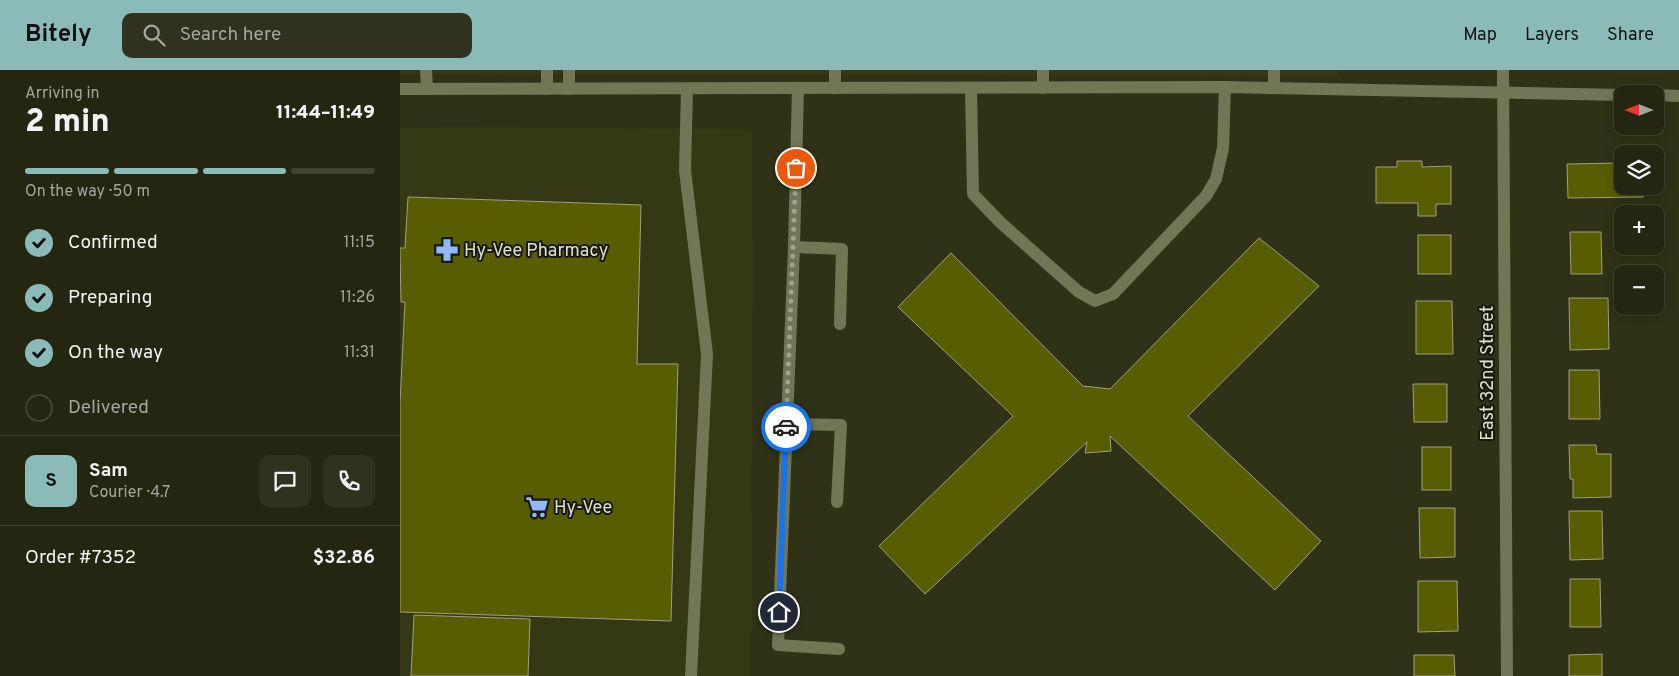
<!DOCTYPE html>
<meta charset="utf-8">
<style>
:root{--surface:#242611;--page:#30321f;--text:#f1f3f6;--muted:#a3a59f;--line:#414331;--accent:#8bbbb9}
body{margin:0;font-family:Overpass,sans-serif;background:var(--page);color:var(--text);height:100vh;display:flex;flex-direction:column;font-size:19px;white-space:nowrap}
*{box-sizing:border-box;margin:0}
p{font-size:16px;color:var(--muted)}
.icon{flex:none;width:28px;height:28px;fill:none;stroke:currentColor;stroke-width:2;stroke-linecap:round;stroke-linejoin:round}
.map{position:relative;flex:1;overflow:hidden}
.panel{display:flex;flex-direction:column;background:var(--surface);width:400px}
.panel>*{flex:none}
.needle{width:32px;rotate:270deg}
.tools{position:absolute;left:1214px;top:15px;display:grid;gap:10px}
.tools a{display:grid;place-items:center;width:50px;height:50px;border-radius:10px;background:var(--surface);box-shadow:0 2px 12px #0003,0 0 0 1px var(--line);font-size:25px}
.pin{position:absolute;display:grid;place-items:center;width:42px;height:42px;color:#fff;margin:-21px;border:2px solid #fff;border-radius:50%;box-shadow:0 1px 5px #0007}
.courier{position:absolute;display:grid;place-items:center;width:50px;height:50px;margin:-25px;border:4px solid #1a73e8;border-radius:50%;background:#fff;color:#222;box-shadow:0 1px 6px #0007}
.headline em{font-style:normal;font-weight:800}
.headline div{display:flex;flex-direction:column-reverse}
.headline{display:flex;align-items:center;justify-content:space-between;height:85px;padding:0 25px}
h1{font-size:32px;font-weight:800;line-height:38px}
.bar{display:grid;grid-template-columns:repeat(4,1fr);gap:8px 5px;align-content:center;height:60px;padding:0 25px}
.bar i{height:6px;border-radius:4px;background:var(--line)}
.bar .current{background:var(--accent)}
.bar p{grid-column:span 4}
.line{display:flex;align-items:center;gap:12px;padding:0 25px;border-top:1px solid var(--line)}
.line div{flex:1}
.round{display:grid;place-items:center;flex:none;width:52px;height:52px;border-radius:10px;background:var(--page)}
ol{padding:0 25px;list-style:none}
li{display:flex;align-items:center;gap:15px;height:55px}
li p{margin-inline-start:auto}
li .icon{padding:5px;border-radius:50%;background:var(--accent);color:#111;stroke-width:4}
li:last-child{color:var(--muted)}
li i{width:28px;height:28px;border:2px solid var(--line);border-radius:50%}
header{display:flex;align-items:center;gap:30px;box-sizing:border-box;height:70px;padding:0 25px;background:var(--accent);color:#111}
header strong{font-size:24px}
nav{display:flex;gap:28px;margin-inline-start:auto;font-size:18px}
.search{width:350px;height:45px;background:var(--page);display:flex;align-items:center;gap:12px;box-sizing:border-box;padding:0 18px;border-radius:10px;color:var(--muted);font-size:19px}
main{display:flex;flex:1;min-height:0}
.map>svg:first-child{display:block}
</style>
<header>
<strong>Bitely</strong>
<div class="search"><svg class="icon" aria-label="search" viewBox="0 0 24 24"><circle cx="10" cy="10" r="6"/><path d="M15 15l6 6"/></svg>Search here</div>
<nav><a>Map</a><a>Layers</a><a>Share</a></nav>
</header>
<main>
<section class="panel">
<div class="headline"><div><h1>2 min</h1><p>Arriving in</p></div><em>11:44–11:49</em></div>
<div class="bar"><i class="current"></i><i class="current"></i><i class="current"></i><i></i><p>On the way · 50 m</p></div>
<ol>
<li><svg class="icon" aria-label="check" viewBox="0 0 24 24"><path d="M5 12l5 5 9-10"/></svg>Confirmed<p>11:15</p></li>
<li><svg class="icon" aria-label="check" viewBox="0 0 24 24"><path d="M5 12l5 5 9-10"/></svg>Preparing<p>11:26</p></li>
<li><svg class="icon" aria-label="check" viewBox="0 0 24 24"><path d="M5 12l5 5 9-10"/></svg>On the way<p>11:31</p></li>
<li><i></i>Delivered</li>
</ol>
<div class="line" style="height:90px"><b class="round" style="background:var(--accent);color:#111">S</b><div><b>Sam</b><p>Courier · 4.7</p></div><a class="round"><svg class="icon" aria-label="chat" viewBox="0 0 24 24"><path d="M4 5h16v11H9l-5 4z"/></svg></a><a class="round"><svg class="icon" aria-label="phone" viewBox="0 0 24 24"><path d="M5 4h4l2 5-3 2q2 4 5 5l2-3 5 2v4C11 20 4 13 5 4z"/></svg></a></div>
<div class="line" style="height:65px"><div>Order #7352</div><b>$32.86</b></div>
</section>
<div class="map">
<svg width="1279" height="606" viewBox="0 0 1279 606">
<rect width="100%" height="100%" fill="#303217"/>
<g fill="#353815">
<path d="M0,0H937V6L0,4Z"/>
<path d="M0,57L353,59L351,606H0Z"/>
</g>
<g fill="#585d01" stroke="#9da182">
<path d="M997,91H1022V97L1051,96V134H1036V146H1018V133H976V97H997Z"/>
<path d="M1219,93V97H1222V116H1243V127L1168,128L1167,94Z"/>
<path d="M8,127L241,135L237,294H278L271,551L0,542V333L5,232H1L0,178H5Z"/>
<path d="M1170,162H1201L1202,204H1171Z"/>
<rect x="1018" y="165" width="33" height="39"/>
<path d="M859,168L919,216L788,346L921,471L875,520L710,366L711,381L685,383L687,372L525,524L479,476L613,346L498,237L551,183L683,316L710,319Z"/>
<path d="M1169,228H1208L1209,279L1170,280Z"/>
<path d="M1016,231H1052L1053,284H1016Z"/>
<path d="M1169,300H1199L1200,349H1169Z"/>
<path d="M1013,314H1047V352H1014Z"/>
<path d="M1169,375H1196L1197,384H1211V427L1173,428V409H1170Z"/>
<rect x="1022" y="377" width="29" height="43"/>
<path d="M1019,438H1055V487L1020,488Z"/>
<path d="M1169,441H1202L1203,489L1170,490Z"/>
<path d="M1170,509H1200L1201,557H1170Z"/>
<path d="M1018,511H1057L1058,561L1018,562Z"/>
<path d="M14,545L130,549L128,606H11Z"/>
<path d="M1202,584V606H1169V585Z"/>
<path d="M1014,585H1054L1055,606H1014Z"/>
</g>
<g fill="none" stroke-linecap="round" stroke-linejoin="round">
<g stroke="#727657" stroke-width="12">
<path d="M26,0L27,19"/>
<path d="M147,0V19"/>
<path d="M1103,0L1107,606"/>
<path d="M398,18L394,177L378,575L439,579"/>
<path d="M435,18V0"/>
<path d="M643,18V0"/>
<path d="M874,18V0"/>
<path d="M0,19L825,17L1222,25"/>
<path d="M169,19V0"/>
<path d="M287,19L285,100L307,284L291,606"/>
<path d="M571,19L573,124L601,153L679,222L695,231L713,224L806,126L816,109L823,78L825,17"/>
<path d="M1255,25L1279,26"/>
<path d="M394,177L442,179L440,254"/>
<path d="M386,354L441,355L437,432"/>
</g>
</g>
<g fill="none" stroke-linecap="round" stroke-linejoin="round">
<path stroke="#a1a38f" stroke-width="5" stroke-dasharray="0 9" d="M386,357L396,98"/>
<path stroke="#1a73e8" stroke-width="6" d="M379,542L386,357"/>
</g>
<defs>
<symbol id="pharmacy-bare" viewBox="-9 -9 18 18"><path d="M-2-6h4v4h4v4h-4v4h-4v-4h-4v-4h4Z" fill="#93b7fd" stroke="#18190d" stroke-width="2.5" paint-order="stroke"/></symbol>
<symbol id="supermarket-bare" viewBox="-9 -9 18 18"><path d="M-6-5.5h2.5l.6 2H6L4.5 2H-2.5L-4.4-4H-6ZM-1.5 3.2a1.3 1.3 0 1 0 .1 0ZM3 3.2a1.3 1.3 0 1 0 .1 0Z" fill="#93b7fd" stroke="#18190d" stroke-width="2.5" paint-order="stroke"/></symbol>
</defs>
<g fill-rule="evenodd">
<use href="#pharmacy-bare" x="31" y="164" width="32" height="32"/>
<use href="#supermarket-bare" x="121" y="421" width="32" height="32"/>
</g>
<g text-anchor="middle" stroke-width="4" stroke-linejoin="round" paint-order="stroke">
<g font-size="18" fill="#dee0d0" stroke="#18190d" text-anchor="start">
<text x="64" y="186">Hy-Vee Pharmacy</text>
<text x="154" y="443">Hy-Vee</text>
</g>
<g font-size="18" fill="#dee0d0" stroke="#18190d">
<text transform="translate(1087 303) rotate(-90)" y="6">East 32nd Street</text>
</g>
</g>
</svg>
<div class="tools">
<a><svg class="needle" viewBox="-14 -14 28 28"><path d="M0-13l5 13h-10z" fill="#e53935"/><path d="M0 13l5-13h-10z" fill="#a3a59f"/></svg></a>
<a><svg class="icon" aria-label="layers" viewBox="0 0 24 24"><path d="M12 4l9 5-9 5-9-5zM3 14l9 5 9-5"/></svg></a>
<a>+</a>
<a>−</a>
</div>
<div class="pin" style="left:396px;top:98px;background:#ea580c"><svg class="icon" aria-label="bag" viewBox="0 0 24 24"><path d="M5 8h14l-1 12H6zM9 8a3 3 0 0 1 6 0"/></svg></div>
<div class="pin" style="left:379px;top:542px;background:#1f2937"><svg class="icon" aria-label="home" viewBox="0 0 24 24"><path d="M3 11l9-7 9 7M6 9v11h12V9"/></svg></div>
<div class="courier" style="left:386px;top:357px"><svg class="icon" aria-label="car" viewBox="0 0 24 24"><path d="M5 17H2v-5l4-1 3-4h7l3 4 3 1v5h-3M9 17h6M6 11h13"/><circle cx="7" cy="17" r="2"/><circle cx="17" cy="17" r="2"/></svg></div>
</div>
</main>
